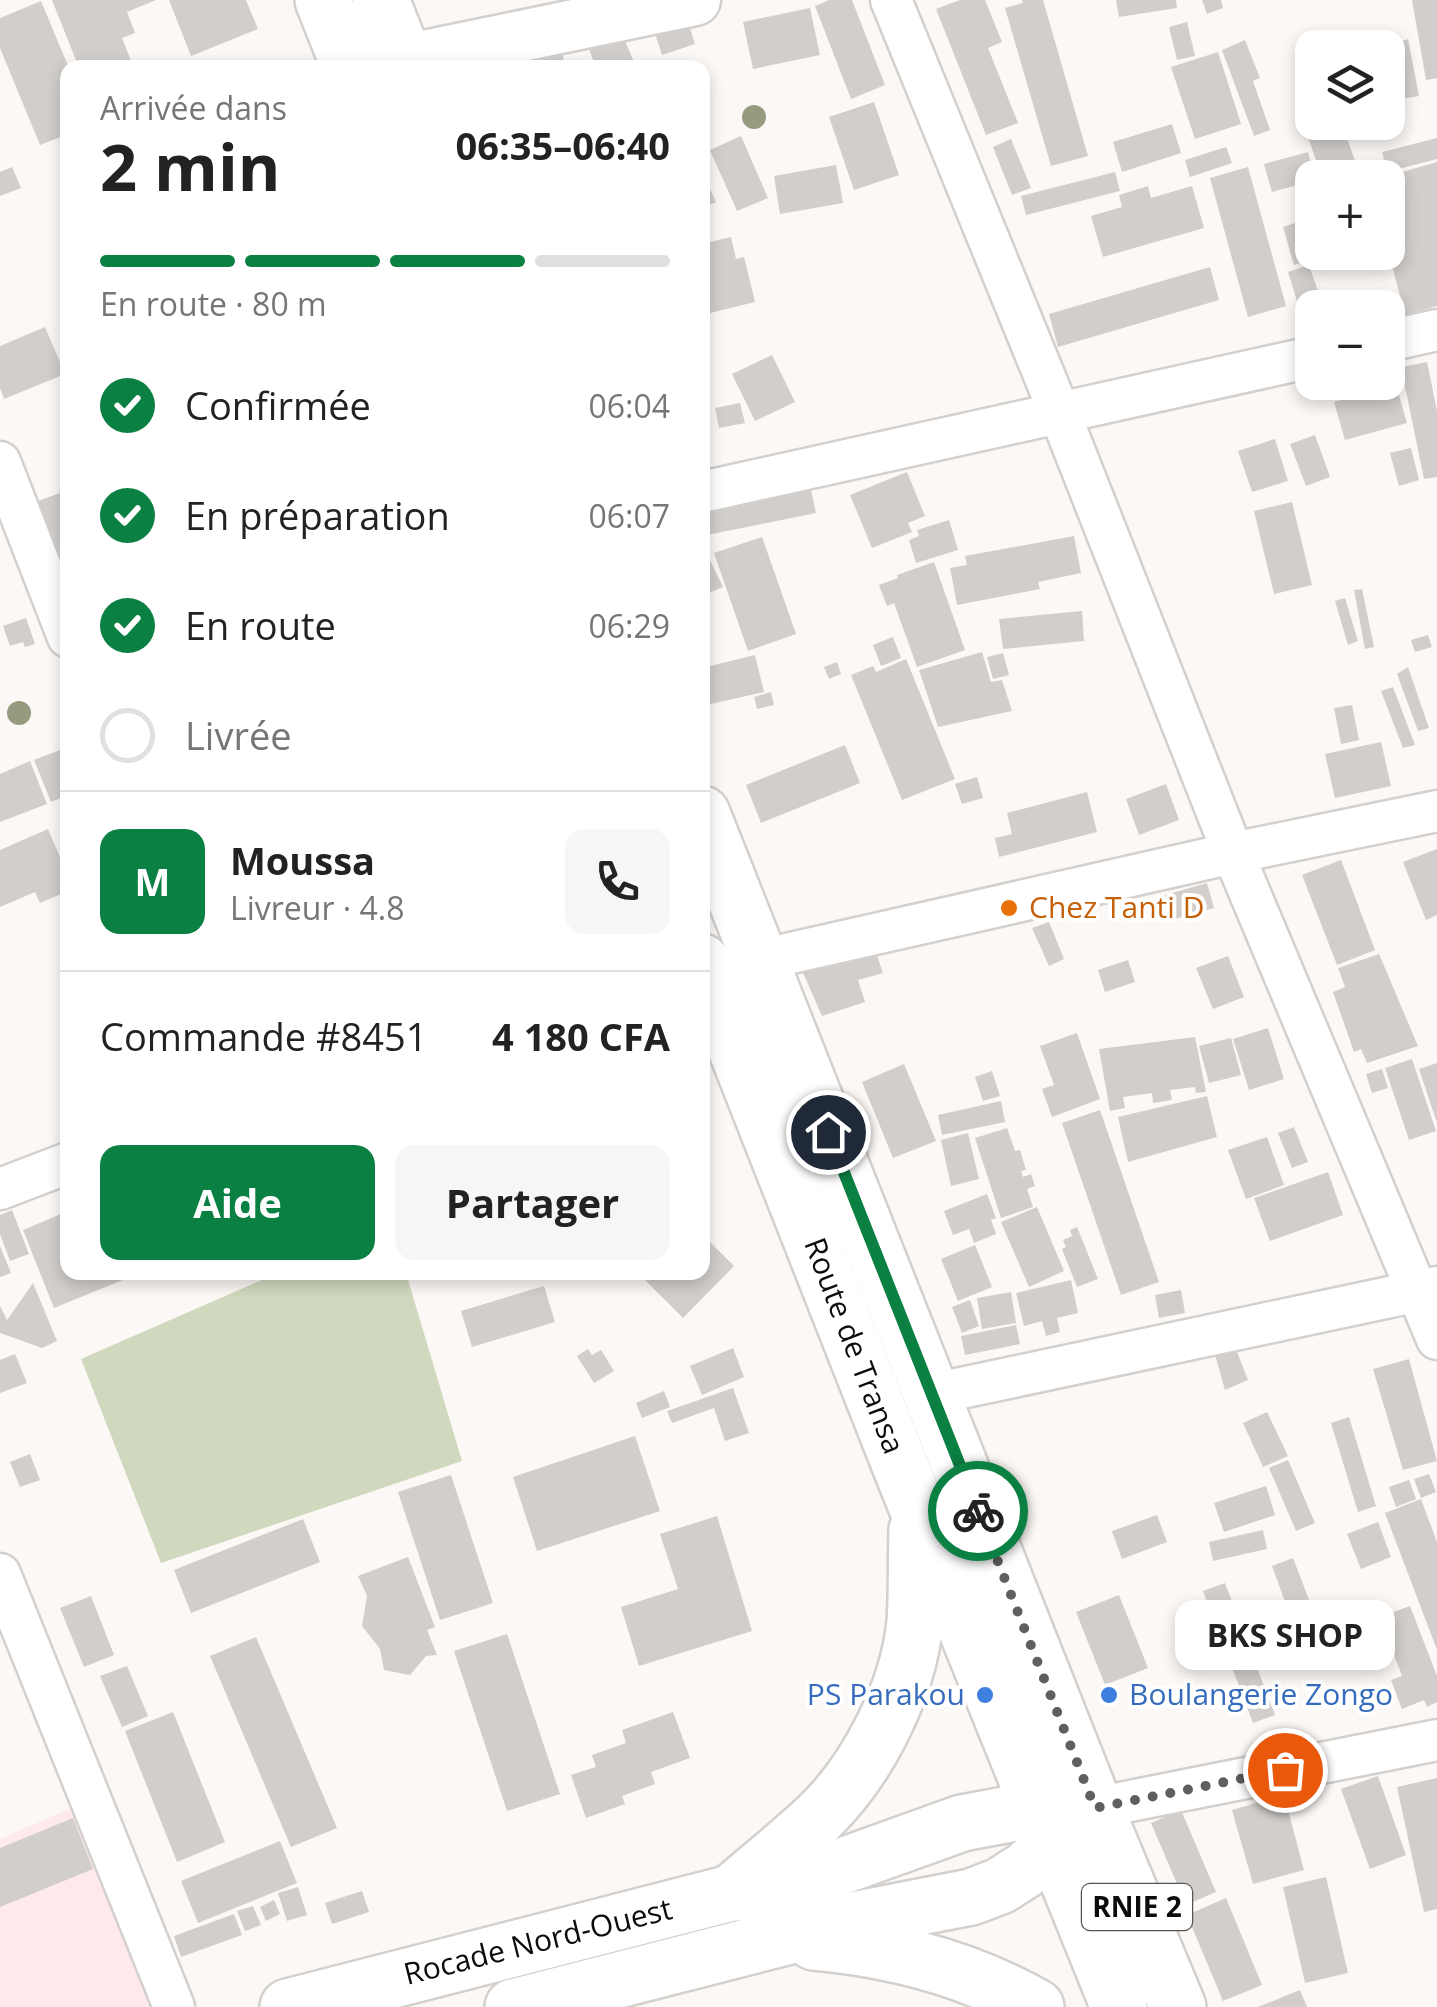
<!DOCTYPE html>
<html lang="fr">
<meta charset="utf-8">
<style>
:root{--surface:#fff;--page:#f6f6f6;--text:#222;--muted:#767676;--line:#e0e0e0;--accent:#0b8043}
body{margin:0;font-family:"Open Sans",sans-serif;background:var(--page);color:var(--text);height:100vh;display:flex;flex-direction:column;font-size:38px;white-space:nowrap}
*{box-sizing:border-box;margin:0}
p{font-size:32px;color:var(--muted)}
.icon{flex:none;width:55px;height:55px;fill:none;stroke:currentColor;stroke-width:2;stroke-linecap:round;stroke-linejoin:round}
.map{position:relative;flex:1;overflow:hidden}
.drawer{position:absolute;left:60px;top:60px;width:650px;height:1220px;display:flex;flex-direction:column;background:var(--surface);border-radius:20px;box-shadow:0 5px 15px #0003}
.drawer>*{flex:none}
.controls{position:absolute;left:1295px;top:30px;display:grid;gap:20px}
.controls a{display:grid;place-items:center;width:110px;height:110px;border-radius:20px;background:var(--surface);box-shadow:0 5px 15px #0003;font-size:50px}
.pin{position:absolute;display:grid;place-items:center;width:85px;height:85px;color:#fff;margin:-42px;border:5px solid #fff;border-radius:50%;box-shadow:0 2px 10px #0007}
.courier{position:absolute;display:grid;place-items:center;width:100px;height:100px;margin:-50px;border:8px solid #0b8043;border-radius:50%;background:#fff;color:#222;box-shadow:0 2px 12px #0007}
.bubble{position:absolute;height:70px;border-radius:20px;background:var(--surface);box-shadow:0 5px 15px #0003;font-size:32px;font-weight:700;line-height:70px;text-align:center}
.headline em{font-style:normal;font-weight:700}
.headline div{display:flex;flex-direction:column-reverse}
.headline{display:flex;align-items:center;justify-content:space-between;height:170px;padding:0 40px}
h1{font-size:65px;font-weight:700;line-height:75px}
.bar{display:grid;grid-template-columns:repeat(4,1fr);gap:15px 10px;align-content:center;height:120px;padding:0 40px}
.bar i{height:12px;border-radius:8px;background:var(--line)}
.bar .on{background:var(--accent)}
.bar p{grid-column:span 4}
.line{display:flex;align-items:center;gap:25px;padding:0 40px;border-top:2px solid var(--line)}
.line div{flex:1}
.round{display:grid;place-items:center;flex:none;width:105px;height:105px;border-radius:20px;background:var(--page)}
ol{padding:0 40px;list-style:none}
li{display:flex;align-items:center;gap:30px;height:110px}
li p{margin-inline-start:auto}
li .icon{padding:10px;border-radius:50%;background:var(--accent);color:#fff;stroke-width:4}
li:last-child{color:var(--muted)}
li i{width:55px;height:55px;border:5px solid var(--line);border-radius:50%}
.action{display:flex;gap:20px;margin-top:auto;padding:20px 40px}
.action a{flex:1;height:115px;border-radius:20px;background:var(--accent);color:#fff;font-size:40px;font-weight:700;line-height:115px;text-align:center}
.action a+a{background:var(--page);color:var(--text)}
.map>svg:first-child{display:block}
</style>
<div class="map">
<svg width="1437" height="2007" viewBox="0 0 1437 2007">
<rect width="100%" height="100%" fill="#fcf8f6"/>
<path fill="#ffe9ed" d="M74,1807L160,2007H0V1839Z"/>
<path fill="#d0d9bd" d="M278,1273H406L462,1461L161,1563L81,1359Z"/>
<g fill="#d1cecb">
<path d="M52,0H156L127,12L135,33L122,38L134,68H79Z"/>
<path d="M169,0H246L258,29L191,56Z"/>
<path d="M829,0H852L885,85L851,99L815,6Z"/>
<path d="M960,0H985L1002,42L988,48L1018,123L986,135L936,9Z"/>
<path d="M1022,0H1043L1088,156L1051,166L1005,8L1023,3Z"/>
<path d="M1116,0H1176L1177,8L1119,17Z"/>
<path d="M1202,0H1221L1223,8L1207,14Z"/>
<path d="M1412,0H1437V78L1426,80Z"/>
<path d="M41,1L69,68L68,134L40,145L0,48V18Z"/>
<path d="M810,8L820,55L753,69L743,22Z"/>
<path d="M1187,22L1195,56L1177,60L1169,27Z"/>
<path d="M689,25L695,44L662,55L656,36Z"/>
<path d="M623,36L634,62L620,68H596L589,49Z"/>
<path d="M1408,39L1419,96L1388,101V46Z"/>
<path d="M1245,40L1260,78L1253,81L1270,130L1254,136L1222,50Z"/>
<path d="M1218,52L1241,124L1195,139L1171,67Z"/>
<path d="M562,53L566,68H508L507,66Z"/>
<path d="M874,102L899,175L854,190L829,117Z"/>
<path d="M1172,124L1181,153L1122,172L1113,142Z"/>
<path d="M1342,124L1361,178H1322L1308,137Z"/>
<path d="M741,136L768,198L737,211L710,150Z"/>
<path d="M1437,138V159L1387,172L1382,152Z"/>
<path d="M1011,139L1031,188L1012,195L993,147Z"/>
<path d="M1226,147L1232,163L1190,177L1185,160Z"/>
<path d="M1308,152L1315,178L1312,181L1272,192L1264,164Z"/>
<path d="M1437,162V306L1405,315L1388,250V176Z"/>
<path d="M836,165L843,203L780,214L774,176Z"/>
<path d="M12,167L21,188L0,196V172Z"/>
<path d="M1248,167L1286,306L1248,317L1210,178Z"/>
<path d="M702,171L716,202L702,208Z"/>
<path d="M1115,172L1120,191L1026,215L1021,196Z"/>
<path d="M1148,186L1151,198L1192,186L1204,228L1103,257L1091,216L1122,207L1119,195Z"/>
<path d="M1295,223L1306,261L1294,265L1283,227Z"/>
<path d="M731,237L736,259L744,257L755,302L702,315V244Z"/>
<path d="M1309,265L1320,297L1298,304L1288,272Z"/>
<path d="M1210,267L1219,300L1058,347L1049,314Z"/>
<path d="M45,327L65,374L4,399L0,388V346Z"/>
<path d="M772,355L795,402L755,421L732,374Z"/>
<path d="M1427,362L1437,411V477L1424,479L1401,367Z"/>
<path d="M1396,385L1407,423L1345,440L1334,402Z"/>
<path d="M740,403L745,423L719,428L715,408Z"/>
<path d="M1315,435L1330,477L1306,486L1290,444Z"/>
<path d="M1275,439L1288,481L1252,492L1238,451Z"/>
<path d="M1411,448L1419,480L1399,486L1390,453Z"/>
<path d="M907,472L925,516L908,523L912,532L872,548L850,495Z"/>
<path d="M810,485L816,513L702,536V507Z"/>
<path d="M68,490V576L59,579L30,504Z"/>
<path d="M1292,502L1312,585L1274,594L1254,511Z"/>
<path d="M949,520L958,550L916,563L909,540L919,536L917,530Z"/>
<path d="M1074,536L1081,573L1038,582L1040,589L957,605L950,568L967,565L965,556Z"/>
<path d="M762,537L796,634L748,651L714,553Z"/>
<path d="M710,560L723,587L704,595L702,563Z"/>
<path d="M934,562L965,650L917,667L894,603L887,606L879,585L898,578L897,575Z"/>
<path d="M1362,589L1374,647L1365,649L1354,590Z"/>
<path d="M1345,598L1358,641L1348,645L1335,601Z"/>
<path d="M1082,611L1084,641L1003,649L999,619Z"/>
<path d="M26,618L35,644L25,647L23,642L10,646L3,626Z"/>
<path d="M1428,635L1432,647L1415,652L1411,640Z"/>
<path d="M893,637L901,658L881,666L873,645Z"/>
<path d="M982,652L991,682L1002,680L1012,711L938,727L919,670Z"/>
<path d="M1003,653L1009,675L993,679L987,657Z"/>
<path d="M755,655L764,692L702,706V668Z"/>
<path d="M906,659L955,779L902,800L851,675L873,666L876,672Z"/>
<path d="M837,662L841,674L829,679L824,667Z"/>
<path d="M1408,667L1429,728L1418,731L1397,674Z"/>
<path d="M1393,687L1415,745L1403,748L1381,691Z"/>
<path d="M771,692L774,705L757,709L754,697Z"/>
<path d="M1352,705L1359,740L1341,744L1334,708Z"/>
<path d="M1381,742L1391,786L1335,798L1325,754Z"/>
<path d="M845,745L860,783L761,823L746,785Z"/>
<path d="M68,747V795L51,802L34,760Z"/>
<path d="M30,761L47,804L0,822V774Z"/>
<path d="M977,777L983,798L962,804L955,784Z"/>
<path d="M1166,784L1179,820L1139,835L1126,799Z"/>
<path d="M1087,792L1097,832L999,857L995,838L1012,834L1007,813Z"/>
<path d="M48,829L68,876V891L40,903L35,892L0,907V850Z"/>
<path d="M1437,849V915L1426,920L1403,862Z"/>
<path d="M1341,860L1375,950L1337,965L1302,875Z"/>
<path d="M1207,883L1214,908L1164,922L1158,897Z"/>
<path d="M1049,922L1064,959L1049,966L1032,928Z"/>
<path d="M873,944L883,973L858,980L865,1002L822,1016L800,966Z"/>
<path d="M1379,954L1418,1046L1367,1063L1361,1049L1354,1052L1333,992L1345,987L1338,968Z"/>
<path d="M1228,956L1244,997L1213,1009L1196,968Z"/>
<path d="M1128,960L1135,982L1105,992L1098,970Z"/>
<path d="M1268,1028L1284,1079L1249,1090L1233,1039Z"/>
<path d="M1077,1033L1100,1099L1052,1117L1042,1089L1054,1085L1040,1046Z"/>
<path d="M1195,1037L1206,1092L1196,1093L1195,1087L1170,1090L1172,1100L1153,1103L1152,1093L1123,1097L1125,1108L1110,1111L1099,1049Z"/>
<path d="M1231,1038L1241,1075L1209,1083L1199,1046Z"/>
<path d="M1412,1059L1436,1131L1409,1140L1385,1068Z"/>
<path d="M1437,1063V1120H1436L1419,1069Z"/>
<path d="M904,1064L936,1141L893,1158L862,1082Z"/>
<path d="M1382,1069L1388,1088L1372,1093L1366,1074Z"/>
<path d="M992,1071L1000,1096L983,1101L975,1077Z"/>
<path d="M1207,1096L1217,1137L1128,1162L1118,1117Z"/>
<path d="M1001,1101L1005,1122L942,1135L938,1115Z"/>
<path d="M1100,1110L1159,1282L1121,1295L1062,1123Z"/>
<path d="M1294,1127L1308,1162L1292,1168L1278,1133Z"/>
<path d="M1007,1128L1015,1151L1020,1150L1026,1170L1021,1171L1023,1177L1031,1174L1035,1186L1027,1189L1033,1207L1001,1218L975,1138Z"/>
<path d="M968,1133L979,1179L951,1186L941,1140Z"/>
<path d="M1267,1137L1284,1185L1246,1199L1228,1150Z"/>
<path d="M1328,1172L1343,1215L1270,1241L1254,1198Z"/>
<path d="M987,1194L996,1218L991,1220L996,1234L974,1243L969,1229L953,1235L944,1211Z"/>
<path d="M1037,1207L1064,1271L1029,1287L1001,1222Z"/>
<path d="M12,1210L29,1254L10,1261L0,1234V1215Z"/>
<path d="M68,1211V1272L140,1273L54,1308L23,1230Z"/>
<path d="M1077,1227L1098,1279L1077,1287L1062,1249L1066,1247L1063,1240L1072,1236L1070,1230Z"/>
<path d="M702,1234L734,1266L683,1318L637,1272H702Z"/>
<path d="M975,1245L992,1287L958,1301L941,1259Z"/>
<path d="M0,1246L11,1273L0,1277Z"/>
<path d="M1071,1280L1078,1313L1057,1318L1060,1332L1046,1336L1042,1321L1024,1326L1016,1293Z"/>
<path d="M33,1283L57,1341L42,1348L0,1333V1306L7,1320Z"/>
<path d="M544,1286L555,1322L472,1347L461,1311Z"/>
<path d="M1181,1290L1185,1313L1159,1318L1155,1295Z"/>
<path d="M1011,1292L1016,1323L982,1329L977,1298Z"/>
<path d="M970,1300L979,1326L962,1333L952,1307Z"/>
<path d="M1016,1325L1020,1344L965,1355L961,1336Z"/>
<path d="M1234,1344L1248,1380L1225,1390L1214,1351Z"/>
<path d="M733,1348L744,1377L702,1395L690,1366Z"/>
<path d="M588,1349L592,1355L601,1350L614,1371L594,1383L577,1356Z"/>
<path d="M15,1354L27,1383L0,1393V1360Z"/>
<path d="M1409,1359L1437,1461L1403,1470L1373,1369Z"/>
<path d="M733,1388L749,1433L725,1441L714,1408L672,1423L667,1411Z"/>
<path d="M664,1391L670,1407L642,1418L636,1403Z"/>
<path d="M1267,1412L1288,1456L1263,1467L1243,1423Z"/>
<path d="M1349,1417L1376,1506L1358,1512L1331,1423Z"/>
<path d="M635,1436L660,1511L537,1551L513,1477Z"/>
<path d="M30,1454L40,1480L20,1487L10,1462Z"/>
<path d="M1288,1460L1315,1523L1296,1531L1269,1468Z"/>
<path d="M1429,1474L1436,1492L1421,1498L1414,1479Z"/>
<path d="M451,1475L493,1603L440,1620L398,1492Z"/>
<path d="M1409,1480L1416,1499L1396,1507L1389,1487Z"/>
<path d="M1266,1486L1275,1515L1224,1532L1214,1503Z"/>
<path d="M1421,1499L1437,1542V1650L1385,1513Z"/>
<path d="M1157,1515L1167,1542L1122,1559L1112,1531Z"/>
<path d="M717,1516L752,1631L639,1666L621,1607L678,1589L660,1534Z"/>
<path d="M303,1519L320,1562L191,1613L174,1570Z"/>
<path d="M1378,1522L1391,1557L1361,1569L1347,1534Z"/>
<path d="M1263,1530L1267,1549L1213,1561L1209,1542Z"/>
<path d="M408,1557L435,1627L427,1630L437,1655L426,1656L410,1675L384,1670L380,1649L362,1626L367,1596L358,1576Z"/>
<path d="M1293,1558L1313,1610L1291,1618L1272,1566Z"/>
<path d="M1225,1583L1275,1715L1253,1723L1203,1591Z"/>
<path d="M1119,1595L1148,1668L1105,1685L1076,1612Z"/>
<path d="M91,1596L114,1655L84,1667L60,1608Z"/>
<path d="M1410,1606L1437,1676V1702L1427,1707L1424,1700L1402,1709L1391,1680L1402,1676L1380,1617Z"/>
<path d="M507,1634L560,1794L507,1811L454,1651Z"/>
<path d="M256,1637L337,1828L291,1847L210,1656Z"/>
<path d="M1328,1639L1335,1658L1303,1670L1296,1651Z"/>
<path d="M127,1666L148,1716L122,1727L100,1676Z"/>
<path d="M173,1712L225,1842L177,1862L125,1731Z"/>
<path d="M673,1712L690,1758L651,1772L655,1784L622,1796L625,1804L586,1818L571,1775L596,1767L592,1755L626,1743L622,1730Z"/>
<path d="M1378,1776L1406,1855L1370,1869L1341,1789Z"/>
<path d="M1437,1778V1909L1424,1912L1397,1787Z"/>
<path d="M1284,1795L1304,1870L1253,1884L1232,1810Z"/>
<path d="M1181,1810L1216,1892L1186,1905L1151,1823Z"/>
<path d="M73,1818L93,1869L0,1907V1848Z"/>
<path d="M280,1841L297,1883L198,1923L181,1881Z"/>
<path d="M1326,1877L1348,1973L1305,1983L1283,1887Z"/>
<path d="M298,1887L307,1915L287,1921L278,1893Z"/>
<path d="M362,1891L369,1912L332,1924L325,1903Z"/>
<path d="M1226,1898L1262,1985L1223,2001L1187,1915Z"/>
<path d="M274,1900L280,1914L266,1921L260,1907Z"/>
<path d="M253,1906L261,1925L245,1931L237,1911Z"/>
<path d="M234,1914L242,1935L181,1957L174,1936Z"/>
<path d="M1300,1990L1307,2007H1258Z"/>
</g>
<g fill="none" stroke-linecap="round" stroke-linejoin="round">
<defs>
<g id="minor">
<path d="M891,0L1060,414L1233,853L1437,1339"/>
<path d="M1388,341L1437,330"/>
<path d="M0,462L68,637"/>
<path d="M702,492L1312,357"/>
<path d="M760,960L1233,853L1437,811"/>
<path d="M0,1189L68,1163"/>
<path d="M933,1394L1437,1287"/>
<path d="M0,1574L174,2007"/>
<path d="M1095,1808L1437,1740"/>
</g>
<path id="tertiary" d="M405,60L695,0"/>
<g id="primary">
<path d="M323,0L350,68"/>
<path d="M381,0L408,68"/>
<path d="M702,814L1095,1808L1178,2007"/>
<path d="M702,962L904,1475L1119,2007"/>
<path d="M731,1893C760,1868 790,1844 818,1818C868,1770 908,1691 915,1622C917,1592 916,1560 917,1530"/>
<path d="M814,1942C893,1949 967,1968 1036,2007"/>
<path d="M288,2007L731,1893L770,1892L962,1823L1037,1809L1072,1808"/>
<path d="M513,2007L848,1921L971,1897L1000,1886L1025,1870L1078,1824"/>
</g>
</defs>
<use href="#minor" stroke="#d3d0cd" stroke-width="45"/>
<use href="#tertiary" stroke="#d3d0cd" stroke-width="55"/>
<use href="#primary" stroke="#d3d0cd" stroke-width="60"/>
<use href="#minor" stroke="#fff" stroke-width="40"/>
<use href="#tertiary" stroke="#fff" stroke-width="50"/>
<use href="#primary" stroke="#fff" stroke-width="55"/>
</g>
<g fill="#969a7f">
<circle cx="754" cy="117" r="12"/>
<circle cx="19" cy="713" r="12"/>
</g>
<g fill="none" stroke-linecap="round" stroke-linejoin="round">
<path stroke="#615f5d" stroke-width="10" stroke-dasharray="0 18" d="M978,1511L1095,1808L1285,1770"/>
<path stroke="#0b8043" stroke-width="12" d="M828,1132L978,1511"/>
</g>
<circle fill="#e8710a" stroke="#fff" stroke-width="4" cx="1009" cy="908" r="10"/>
<g fill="#3f7fe0" stroke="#fff" stroke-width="4">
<circle cx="985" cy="1695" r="10"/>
<circle cx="1109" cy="1695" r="10"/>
</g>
<g text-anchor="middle" stroke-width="8" stroke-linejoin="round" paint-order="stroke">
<rect fill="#fff" stroke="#565554" stroke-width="2.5" x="1082" y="1884" width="110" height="46" rx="8"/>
<g font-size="28" font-weight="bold" fill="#0d0c0b">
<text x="1137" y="1917">RNIE 2</text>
</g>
<g font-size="30" fill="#c56008" stroke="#fff" text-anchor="start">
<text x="1029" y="918">Chez Tanti D</text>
</g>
<g font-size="30" fill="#0d0c0b" stroke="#fff">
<text transform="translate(854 1346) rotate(69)" y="10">Route de Transa</text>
<text transform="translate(538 1942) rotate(-14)" y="10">Rocade Nord-Ouest</text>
</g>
<g font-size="30" fill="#366cbe" stroke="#fff" text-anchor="end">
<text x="965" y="1705">PS Parakou</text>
<text x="1129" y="1705" text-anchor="start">Boulangerie Zongo</text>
</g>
</g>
</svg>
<div class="controls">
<a><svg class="icon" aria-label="layers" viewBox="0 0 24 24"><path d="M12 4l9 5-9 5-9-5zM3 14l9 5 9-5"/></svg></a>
<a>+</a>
<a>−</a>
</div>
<div class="pin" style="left:1285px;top:1770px;background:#ea580c"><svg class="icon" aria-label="bag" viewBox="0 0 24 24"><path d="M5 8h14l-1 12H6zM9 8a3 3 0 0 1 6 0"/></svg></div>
<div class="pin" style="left:828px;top:1132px;background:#1f2937"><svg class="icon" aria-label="home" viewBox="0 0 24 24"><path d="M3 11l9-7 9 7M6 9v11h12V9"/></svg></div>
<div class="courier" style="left:978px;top:1511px"><svg class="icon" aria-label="bike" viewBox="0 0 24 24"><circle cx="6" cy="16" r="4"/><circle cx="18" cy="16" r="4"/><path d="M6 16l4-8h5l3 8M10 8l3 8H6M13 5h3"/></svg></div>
<div class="bubble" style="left:1175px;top:1600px;width:220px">BKS SHOP</div>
<section class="drawer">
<div class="headline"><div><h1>2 min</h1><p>Arrivée dans</p></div><em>06:35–06:40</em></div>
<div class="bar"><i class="on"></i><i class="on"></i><i class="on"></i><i></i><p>En route · 80 m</p></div>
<ol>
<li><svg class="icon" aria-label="check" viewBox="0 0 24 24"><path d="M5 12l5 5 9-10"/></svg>Confirmée<p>06:04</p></li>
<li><svg class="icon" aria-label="check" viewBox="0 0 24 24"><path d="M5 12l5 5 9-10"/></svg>En préparation<p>06:07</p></li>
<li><svg class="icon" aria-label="check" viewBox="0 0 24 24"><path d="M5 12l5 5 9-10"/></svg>En route<p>06:29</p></li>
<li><i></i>Livrée</li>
</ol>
<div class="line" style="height:180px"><b class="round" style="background:var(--accent);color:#fff">M</b><div><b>Moussa</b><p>Livreur · 4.8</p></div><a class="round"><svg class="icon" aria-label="phone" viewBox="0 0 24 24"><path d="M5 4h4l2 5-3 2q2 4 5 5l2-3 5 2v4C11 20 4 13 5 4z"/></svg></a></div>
<div class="line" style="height:130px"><div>Commande #8451</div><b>4 180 CFA</b></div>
<div class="action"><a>Aide</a><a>Partager</a></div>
</section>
</div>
